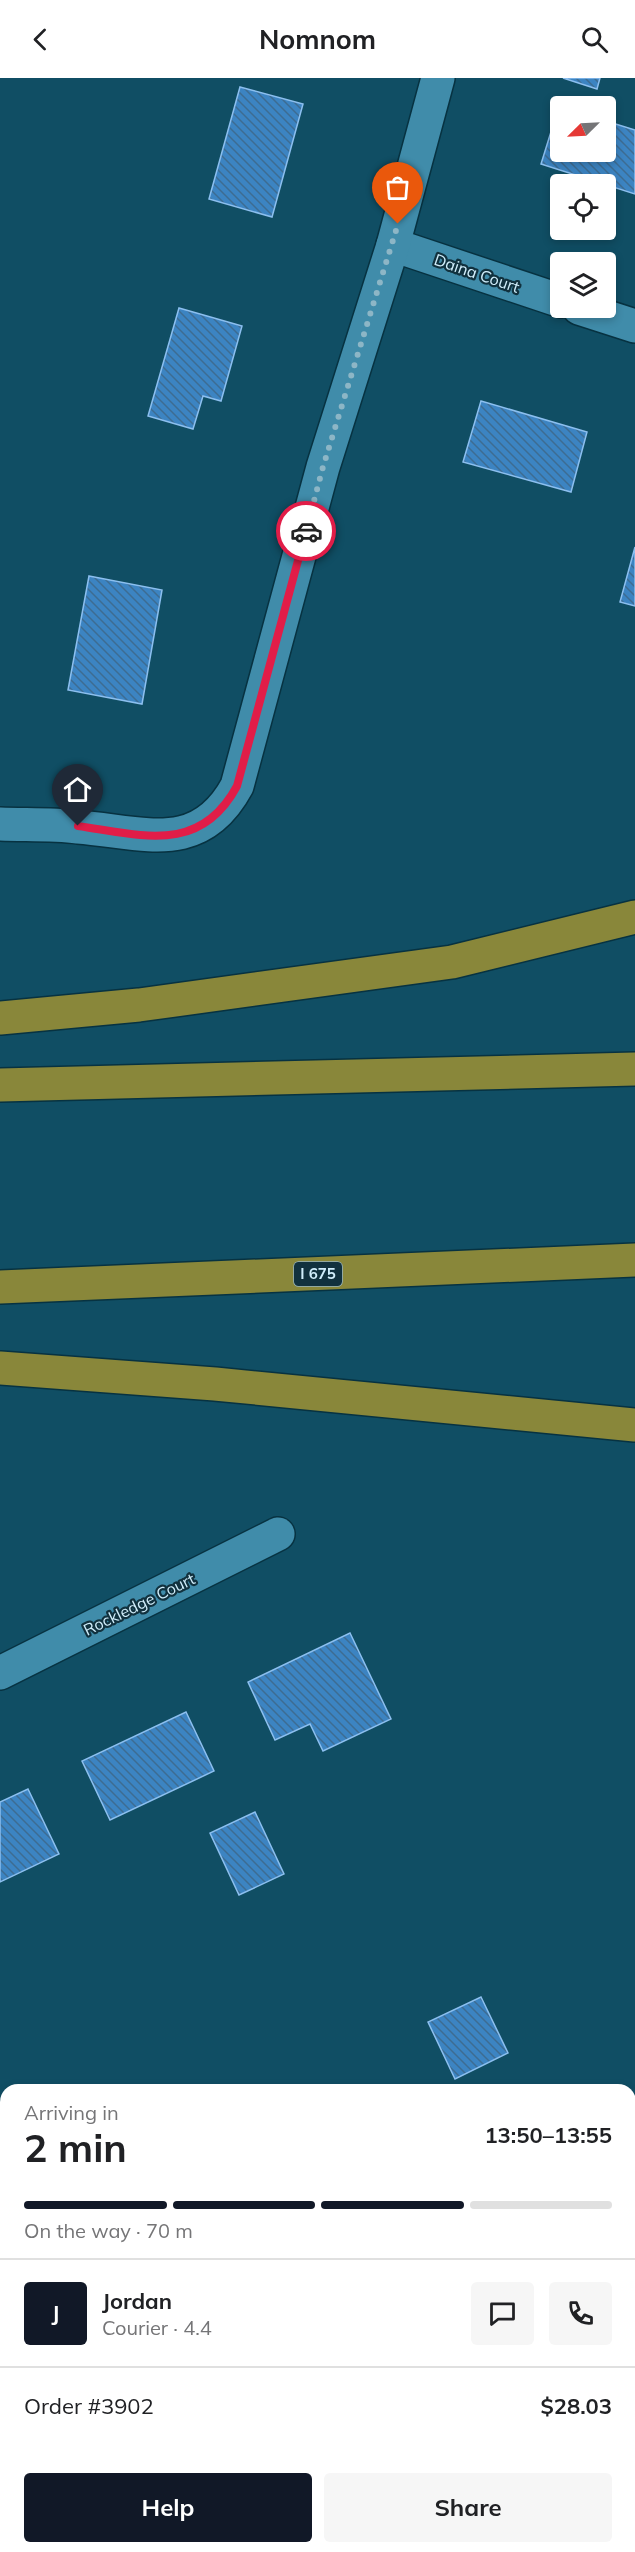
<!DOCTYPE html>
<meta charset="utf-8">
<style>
:root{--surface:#fff;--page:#f6f6f6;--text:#202124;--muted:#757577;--line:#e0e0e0;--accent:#111827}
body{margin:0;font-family:Mulish,sans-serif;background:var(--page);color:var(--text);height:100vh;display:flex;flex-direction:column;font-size:22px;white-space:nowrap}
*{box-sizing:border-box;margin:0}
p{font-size:20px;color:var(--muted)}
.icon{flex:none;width:33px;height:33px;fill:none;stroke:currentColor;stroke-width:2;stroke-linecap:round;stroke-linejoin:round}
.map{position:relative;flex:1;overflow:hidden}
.panel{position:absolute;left:0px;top:2006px;width:636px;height:470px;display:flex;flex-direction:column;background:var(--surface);border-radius:18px 18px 0 0;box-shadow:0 3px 9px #0003}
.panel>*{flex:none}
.needle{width:39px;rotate:246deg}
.fabs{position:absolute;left:550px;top:18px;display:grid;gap:12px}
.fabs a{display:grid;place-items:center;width:66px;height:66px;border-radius:6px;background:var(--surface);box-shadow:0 3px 9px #0003;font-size:30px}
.pin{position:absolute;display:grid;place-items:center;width:51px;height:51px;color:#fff;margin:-62px -26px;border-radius:50% 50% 50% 0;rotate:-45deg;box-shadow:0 0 6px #0007}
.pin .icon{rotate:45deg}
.courier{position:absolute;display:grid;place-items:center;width:60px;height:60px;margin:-30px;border:4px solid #e11d48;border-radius:50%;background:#fff;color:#222;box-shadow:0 2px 8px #0007}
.overview em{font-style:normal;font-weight:700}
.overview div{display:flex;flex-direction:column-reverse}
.overview{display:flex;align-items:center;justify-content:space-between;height:102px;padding:0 24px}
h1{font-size:39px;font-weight:700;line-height:45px}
.bar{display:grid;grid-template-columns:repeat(4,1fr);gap:9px 6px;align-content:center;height:72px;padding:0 24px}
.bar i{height:8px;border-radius:4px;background:var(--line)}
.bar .selected{background:var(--accent)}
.bar p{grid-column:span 4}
.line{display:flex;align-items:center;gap:15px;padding:0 24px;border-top:2px solid var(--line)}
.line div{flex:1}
.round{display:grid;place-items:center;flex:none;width:63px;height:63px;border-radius:6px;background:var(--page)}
.cta{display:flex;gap:12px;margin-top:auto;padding:12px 24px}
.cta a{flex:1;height:69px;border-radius:6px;background:var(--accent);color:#fff;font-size:24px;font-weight:700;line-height:69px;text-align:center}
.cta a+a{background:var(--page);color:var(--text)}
header{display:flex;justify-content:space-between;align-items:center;height:78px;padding:0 24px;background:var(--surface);font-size:27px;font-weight:700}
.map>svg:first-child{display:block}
</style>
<header><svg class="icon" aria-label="back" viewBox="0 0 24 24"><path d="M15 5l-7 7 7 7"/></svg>Nomnom<svg class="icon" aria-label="search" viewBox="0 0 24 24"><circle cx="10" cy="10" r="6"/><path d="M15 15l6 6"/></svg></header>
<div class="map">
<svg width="635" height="2474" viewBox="0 0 635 2474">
<defs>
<pattern id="building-back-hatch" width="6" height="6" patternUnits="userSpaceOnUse" patternTransform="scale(1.5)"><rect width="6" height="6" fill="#3c84c2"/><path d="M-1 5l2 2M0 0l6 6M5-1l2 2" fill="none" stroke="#3d6c92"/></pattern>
</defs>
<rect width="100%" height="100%" fill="#104e64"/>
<g fill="url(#building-back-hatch)" stroke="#8cbfef" stroke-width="1.5">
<path d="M563,0H600L597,11Z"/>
<path d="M240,9L303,26L272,139L209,121Z"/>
<path d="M559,28H562L561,74H606V43L635,52V116L541,86Z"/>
<path d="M179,230L242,248L221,323L203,318L193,351L148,338Z"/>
<path d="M481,323L587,354L571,414L463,384Z"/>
<path d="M635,469V528L620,524Z"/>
<path d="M89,498L162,512L142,626L68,612Z"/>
<path d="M350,1555L391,1641L323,1673L310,1646L275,1662L248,1604Z"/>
<path d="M186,1634L214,1693L110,1742L82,1683Z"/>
<path d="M28,1711L59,1776L0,1804V1724Z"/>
<path d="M255,1734L284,1796L239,1817L210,1755Z"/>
<path d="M481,1919L508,1975L455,2001L428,1944Z"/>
<path d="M6,2307V2360L0,2347V2310Z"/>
<path d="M635,2332V2389L630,2379V2335Z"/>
<path d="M357,2469H401L403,2474H345Z"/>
<path d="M481,2469H507L496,2474H484Z"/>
</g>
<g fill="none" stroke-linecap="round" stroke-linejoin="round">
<defs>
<g id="minor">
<path d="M393,167L561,223"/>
<path d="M579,230L635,248"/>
<path d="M0,746C26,747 53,746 78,749C143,754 199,778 237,708L323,389L393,167L438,0"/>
<path d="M0,1595L278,1456"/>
<path d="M630,2202L635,2199"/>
<path d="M72,2474L83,2469"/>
</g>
<g id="motorway">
<path d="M0,940L139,927L452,884L635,839"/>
<path d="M0,1007L635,991"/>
<path d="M0,1209L635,1182"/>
<path d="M0,1290L215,1306L635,1347"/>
</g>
</defs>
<use href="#minor" stroke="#073241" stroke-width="36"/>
<use href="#motorway" stroke="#073241" stroke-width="36"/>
<use href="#minor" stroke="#408caa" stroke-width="33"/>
<use href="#motorway" stroke="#89873a" stroke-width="33"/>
</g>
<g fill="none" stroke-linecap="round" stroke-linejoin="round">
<path stroke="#8db6c6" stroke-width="6" stroke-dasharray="0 10.8" d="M306,453L323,389L398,146"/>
<path stroke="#e11d48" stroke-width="8" d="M78,748C141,757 200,777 237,708L306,453"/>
</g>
<g text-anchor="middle" stroke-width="4.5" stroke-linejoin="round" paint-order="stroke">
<rect fill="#11313e" stroke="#97b5c2" stroke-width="1.5" x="294" y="1184" width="48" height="24" rx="4.5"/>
<g font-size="15" font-weight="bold" fill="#d1eefb">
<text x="318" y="1201">I 675</text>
</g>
<g font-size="16" fill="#d1eefb" stroke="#11313e">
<text transform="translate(477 195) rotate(19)" y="6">Daina Court</text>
<text transform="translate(139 1526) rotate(-26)" y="6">Rockledge Court</text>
</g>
</g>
</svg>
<div class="fabs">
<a><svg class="needle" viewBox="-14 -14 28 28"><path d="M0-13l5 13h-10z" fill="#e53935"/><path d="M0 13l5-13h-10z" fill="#757577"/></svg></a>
<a><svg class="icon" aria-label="locate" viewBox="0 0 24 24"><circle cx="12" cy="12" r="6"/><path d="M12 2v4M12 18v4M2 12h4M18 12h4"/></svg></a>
<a><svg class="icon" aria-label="layers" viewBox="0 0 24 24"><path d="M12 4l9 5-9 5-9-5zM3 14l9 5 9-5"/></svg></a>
</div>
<div class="pin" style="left:398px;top:146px;background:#ea580c"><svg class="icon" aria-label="bag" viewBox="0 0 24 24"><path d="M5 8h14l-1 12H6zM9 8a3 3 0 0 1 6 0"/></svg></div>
<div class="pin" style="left:78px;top:748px;background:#1f2937"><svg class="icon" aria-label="home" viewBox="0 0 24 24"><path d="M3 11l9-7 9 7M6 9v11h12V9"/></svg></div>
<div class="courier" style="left:306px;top:453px"><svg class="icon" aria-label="car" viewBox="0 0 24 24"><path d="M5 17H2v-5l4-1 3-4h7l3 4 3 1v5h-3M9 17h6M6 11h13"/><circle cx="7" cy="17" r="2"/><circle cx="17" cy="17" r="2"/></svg></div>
<section class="panel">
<div class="overview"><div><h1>2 min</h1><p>Arriving in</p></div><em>13:50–13:55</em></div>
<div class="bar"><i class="selected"></i><i class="selected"></i><i class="selected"></i><i></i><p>On the way · 70 m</p></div>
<div class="line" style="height:108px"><b class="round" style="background:var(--accent);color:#fff">J</b><div><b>Jordan</b><p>Courier · 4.4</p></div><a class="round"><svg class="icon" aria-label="chat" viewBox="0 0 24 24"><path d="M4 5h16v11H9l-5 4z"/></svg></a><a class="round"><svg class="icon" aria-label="phone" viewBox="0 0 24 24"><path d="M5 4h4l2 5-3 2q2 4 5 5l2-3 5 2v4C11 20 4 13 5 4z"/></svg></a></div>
<div class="line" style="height:78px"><div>Order #3902</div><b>$28.03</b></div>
<div class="cta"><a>Help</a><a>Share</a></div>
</section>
</div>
